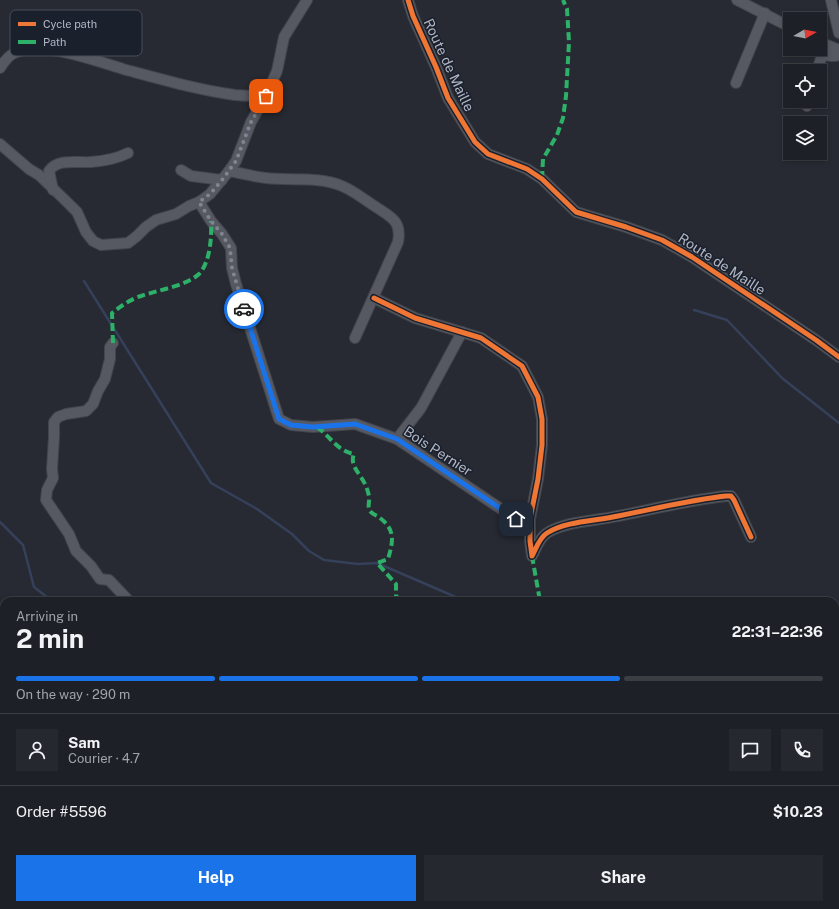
<!DOCTYPE html>
<meta charset="utf-8">
<style>
:root{--surface:#1d2026;--page:#25282e;--text:#f1f3f6;--muted:#a0a3a7;--line:#3b3e43;--accent:#1a73e8}
body{margin:0;font-family:"Public Sans",sans-serif;background:var(--page);color:var(--text);height:100vh;display:flex;flex-direction:column;font-size:15px;white-space:nowrap}
*{box-sizing:border-box;margin:0}
p{font-size:13px;color:var(--muted)}
.icon{flex:none;width:22px;height:22px;fill:none;stroke:currentColor;stroke-width:2;stroke-linecap:round;stroke-linejoin:round}
.map{position:relative;flex:1;overflow:hidden}
.sheet{position:absolute;left:0px;top:597px;width:839px;height:312px;display:flex;flex-direction:column;background:var(--surface);border-radius:12px 12px 0 0;box-shadow:0 2px 6px #0003,0 0 0 1px var(--line)}
.sheet>*{flex:none}
.needle{width:26px;rotate:81deg}
.controls{position:absolute;left:783px;top:12px;display:grid;gap:8px}
.controls a{display:grid;place-items:center;width:44px;height:44px;border-radius:0px;background:var(--surface);box-shadow:0 2px 6px #0003,0 0 0 1px var(--line);font-size:20px}
.pin{position:absolute;display:grid;place-items:center;width:34px;height:34px;color:#fff;margin:-17px;border-radius:8px;box-shadow:0 2px 6px #0006}
.courier{position:absolute;display:grid;place-items:center;width:40px;height:40px;margin:-20px;border:3px solid #1a73e8;border-radius:50%;background:#fff;color:#222;box-shadow:0 1px 5px #0007}
.overview em{font-style:normal;font-weight:700}
.overview div{display:flex;flex-direction:column-reverse}
.overview{display:flex;align-items:center;justify-content:space-between;height:68px;padding:0 16px}
h1{font-size:26px;font-weight:700;line-height:30px}
.bar{display:grid;grid-template-columns:repeat(4,1fr);gap:6px 4px;align-content:center;height:48px;padding:0 16px}
.bar i{height:5px;border-radius:3px;background:var(--line)}
.bar .active{background:var(--accent)}
.bar p{grid-column:span 4}
.line{display:flex;align-items:center;gap:10px;padding:0 16px;border-top:1px solid var(--line)}
.line div{flex:1}
.round{display:grid;place-items:center;flex:none;width:42px;height:42px;border-radius:0px;background:var(--page)}
.cta{display:flex;gap:8px;margin-top:auto;padding:8px 16px}
.cta a{flex:1;height:46px;border-radius:0px;background:var(--accent);color:#fff;font-size:16px;font-weight:700;line-height:46px;text-align:center}
.cta a+a{background:var(--page);color:var(--text)}
.map>svg:first-child{display:block}
</style>
<div class="map">
<svg width="839" height="909" viewBox="0 0 839 909">
<rect width="100%" height="100%" fill="#272a32"/>
<g fill="none" stroke-linecap="round" stroke-linejoin="round">
<g stroke="#35405a" stroke-width="2.5">
<path d="M84,281L211,483L257,509L292,534L309,551L324,560L358,564L377,563L465,601"/>
<path d="M694,310L727,320L782,378L839,423"/>
<path d="M0,522L23,545L34,587L52,601"/>
<path d="M835,629L839,631"/>
<path d="M382,909L383,905"/>
</g>
<defs>
<g id="street">
<path d="M408,0L413,16L436,67L448,98L475,142L488,154L527,169L542,179L576,212L626,227L662,240L692,257L816,340L839,357"/>
<path d="M737,0L790,27"/>
<path d="M831,0L839,33"/>
<path d="M820,42L839,50"/>
<path d="M813,49C821,55 829,58 839,55"/>
<path d="M0,68C9,54 14,51 31,49C55,46 100,62 123,69C160,79 198,90 235,95C245,96 256,96 266,96"/>
<path d="M817,71L822,55"/>
<path d="M736,83L765,13"/>
<path d="M807,106L808,101"/>
<path d="M0,144L29,169L39,175L67,202L77,212L86,232L93,241L101,245L128,243L137,236L146,227L156,220L176,214L189,206L199,202L210,194L229,171L236,161L251,122L266,96L277,71L284,37L307,0"/>
<path d="M181,170L191,176L222,180"/>
<path d="M229,171C241,173 254,177 266,178C290,181 319,176 342,186C354,191 365,200 376,207C391,217 402,221 398,242L355,338"/>
<path d="M53,190L49,171C58,158 77,163 91,162C104,161 116,159 128,153"/>
<path d="M199,202L211,221L222,234L231,248L232,268L236,284L279,419L291,425L313,427L355,424L397,439L516,519"/>
<path d="M374,298L415,318L481,338L522,366L538,397L542,419V445L538,479L530,519V541L532,556C536,549 539,538 547,533C566,521 596,521 618,516C654,509 689,500 726,496H731L734,500L751,537"/>
<path d="M113,343L110,347V359L105,379L98,391L93,404L86,411L66,414L58,417L54,422V437L52,469L53,478L47,490L46,500L69,534L76,551L91,566L100,579L109,580L129,601"/>
<path d="M397,439L421,408L462,332"/>
<path d="M835,651L839,652"/>
<path d="M835,790L839,802"/>
</g>
</defs>
<use href="#street" stroke="#42454b" stroke-width="12"/>
<use href="#street" stroke="#565961" stroke-width="10"/>
<g stroke="#2db169" stroke-width="4" stroke-dasharray="8 4" stroke-linecap="butt">
<path d="M542,179L543,159L557,135L563,118L566,96L569,42L567,9L563,0"/>
<path d="M113,343L112,313C121,306 131,299 141,296C158,290 186,286 199,274C210,263 212,236 211,221"/>
<path d="M317,427C330,436 337,451 354,454C349,465 361,475 365,484C367,488 368,492 369,496C370,501 367,507 370,511C373,515 377,515 380,518C396,530 393,542 388,559L377,563L396,584V596L402,601"/>
<path d="M516,519L529,539"/>
<path d="M532,556L540,601"/>
<path d="M406,601L416,599L425,601"/>
<path d="M835,807L839,806"/>
<path d="M590,905L597,909"/>
</g>
<defs>
<g id="cycleway">
<path d="M408,0L413,16L436,67L448,98L475,142L488,154L527,169L542,179L576,212L626,227L662,240L692,257L816,340L839,357"/>
<path d="M374,298L415,318L481,338L522,366L538,397L542,419V445L538,479L530,519V541L532,556C536,549 539,538 547,533C566,521 596,521 618,516C654,509 689,500 726,496H731L734,500L751,537"/>
</g>
</defs>
<use href="#cycleway" stroke="#1b202d" stroke-width="8"/>
<use href="#cycleway" stroke="#f07635" stroke-width="5"/>
</g>
<g fill="none" stroke-linecap="round" stroke-linejoin="round">
<path stroke="#808591" stroke-width="4" stroke-dasharray="0 7.2" d="M244,309L232,268L230,248L222,234L211,221L199,202L210,194L222,180L236,161L251,122L266,96"/>
<path stroke="#1a73e8" stroke-width="5" d="M244,309L279,419L291,425L313,427L355,424L397,439L516,519"/>
</g>
<g text-anchor="middle" stroke-width="3" stroke-linejoin="round" paint-order="stroke">
<g font-size="14" fill="#b0b6c4" stroke="#1b202d">
<text transform="translate(449 65) rotate(65)" y="5">Route de Maille</text>
<text transform="translate(722 264) rotate(33)" y="5">Route de Maille</text>
<text transform="translate(438 451) rotate(33)" y="5">Bois Pernier</text>
</g>
</g>
<rect x="10" y="10" width="132" height="46" rx="6" fill="#1b202d" stroke="#484d5a" stroke-width="1"/>
<rect x="18" y="22" width="18" height="4" fill="#f07635"/>
<rect x="18" y="40" width="18" height="4" fill="#2db169"/>
<g font-size="11" fill="#b0b6c4">
<text x="43" y="28">Cycle path</text>
<text x="43" y="46">Path</text>
</g>
</svg>
<div class="controls">
<a><svg class="needle" viewBox="-14 -14 28 28"><path d="M0-13l5 13h-10z" fill="#e53935"/><path d="M0 13l5-13h-10z" fill="#a0a3a7"/></svg></a>
<a><svg class="icon" aria-label="locate" viewBox="0 0 24 24"><circle cx="12" cy="12" r="6"/><path d="M12 2v4M12 18v4M2 12h4M18 12h4"/></svg></a>
<a><svg class="icon" aria-label="layers" viewBox="0 0 24 24"><path d="M12 4l9 5-9 5-9-5zM3 14l9 5 9-5"/></svg></a>
</div>
<div class="pin" style="left:266px;top:96px;background:#ea580c"><svg class="icon" aria-label="bag" viewBox="0 0 24 24"><path d="M5 8h14l-1 12H6zM9 8a3 3 0 0 1 6 0"/></svg></div>
<div class="pin" style="left:516px;top:519px;background:#1f2937"><svg class="icon" aria-label="home" viewBox="0 0 24 24"><path d="M3 11l9-7 9 7M6 9v11h12V9"/></svg></div>
<div class="courier" style="left:244px;top:309px"><svg class="icon" aria-label="car" viewBox="0 0 24 24"><path d="M5 17H2v-5l4-1 3-4h7l3 4 3 1v5h-3M9 17h6M6 11h13"/><circle cx="7" cy="17" r="2"/><circle cx="17" cy="17" r="2"/></svg></div>
<section class="sheet">
<div class="overview"><div><h1>2 min</h1><p>Arriving in</p></div><em>22:31–22:36</em></div>
<div class="bar"><i class="active"></i><i class="active"></i><i class="active"></i><i></i><p>On the way · 290 m</p></div>
<div class="line" style="height:72px"><a class="round"><svg class="icon" aria-label="person" viewBox="0 0 24 24"><circle cx="12" cy="8" r="4"/><path d="M4 21q1-7 8-7t8 7"/></svg></a><div><b>Sam</b><p>Courier · 4.7</p></div><a class="round"><svg class="icon" aria-label="chat" viewBox="0 0 24 24"><path d="M4 5h16v11H9l-5 4z"/></svg></a><a class="round"><svg class="icon" aria-label="phone" viewBox="0 0 24 24"><path d="M5 4h4l2 5-3 2q2 4 5 5l2-3 5 2v4C11 20 4 13 5 4z"/></svg></a></div>
<div class="line" style="height:52px"><div>Order #5596</div><b>$10.23</b></div>
<div class="cta"><a>Help</a><a>Share</a></div>
</section>
</div>
